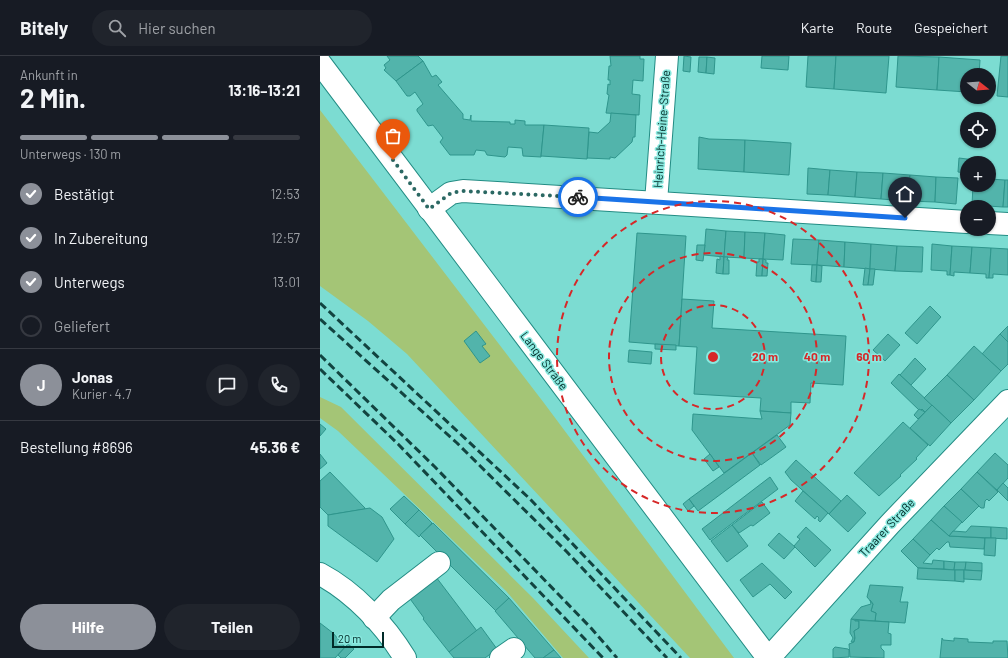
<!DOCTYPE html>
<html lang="de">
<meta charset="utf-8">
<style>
:root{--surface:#171b24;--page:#20242c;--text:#f1f3f6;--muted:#9ea1a6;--line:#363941;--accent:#8c9099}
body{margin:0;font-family:Barlow,sans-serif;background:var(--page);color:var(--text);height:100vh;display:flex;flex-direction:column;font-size:15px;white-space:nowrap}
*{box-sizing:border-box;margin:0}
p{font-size:13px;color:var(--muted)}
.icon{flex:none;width:22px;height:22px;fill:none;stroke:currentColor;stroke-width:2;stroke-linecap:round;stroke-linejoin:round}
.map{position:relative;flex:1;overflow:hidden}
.side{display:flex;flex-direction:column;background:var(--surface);width:320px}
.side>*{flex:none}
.needle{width:26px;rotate:107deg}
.controls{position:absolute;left:640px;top:12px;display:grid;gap:8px}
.controls a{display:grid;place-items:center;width:36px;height:36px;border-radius:50%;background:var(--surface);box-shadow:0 1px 3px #0004;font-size:20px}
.scale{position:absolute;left:12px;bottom:10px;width:52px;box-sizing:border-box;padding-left:4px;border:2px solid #002a27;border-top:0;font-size:11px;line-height:14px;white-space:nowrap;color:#002a27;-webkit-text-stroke:3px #89e9df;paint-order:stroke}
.pin{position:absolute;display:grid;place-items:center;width:34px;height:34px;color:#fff;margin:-41px -17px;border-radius:50% 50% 50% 0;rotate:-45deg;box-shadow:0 0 4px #0007}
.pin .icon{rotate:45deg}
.courier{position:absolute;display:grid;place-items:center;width:40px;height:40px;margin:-20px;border:3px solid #1a73e8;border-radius:50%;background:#fff;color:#222;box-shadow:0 1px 5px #0007}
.overview em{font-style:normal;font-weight:700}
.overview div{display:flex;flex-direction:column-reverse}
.overview{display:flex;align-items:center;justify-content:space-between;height:68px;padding:0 20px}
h1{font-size:26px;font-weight:700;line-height:30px}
.bar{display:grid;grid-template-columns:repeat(4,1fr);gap:6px 4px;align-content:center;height:48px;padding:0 20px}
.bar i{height:5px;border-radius:3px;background:var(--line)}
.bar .selected{background:var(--accent)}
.bar p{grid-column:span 4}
.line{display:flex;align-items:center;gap:10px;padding:0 20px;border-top:1px solid var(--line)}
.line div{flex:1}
.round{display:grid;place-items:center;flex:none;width:42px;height:42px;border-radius:21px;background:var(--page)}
ol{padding:0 20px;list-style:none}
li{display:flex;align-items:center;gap:12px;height:44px}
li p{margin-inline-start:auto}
li .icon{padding:4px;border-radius:50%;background:var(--accent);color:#fff;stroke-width:4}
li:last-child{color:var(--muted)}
li i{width:22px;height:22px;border:2px solid var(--line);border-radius:50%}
.cta{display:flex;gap:8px;margin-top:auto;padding:8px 20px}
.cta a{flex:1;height:46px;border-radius:24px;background:var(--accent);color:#fff;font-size:16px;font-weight:700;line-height:46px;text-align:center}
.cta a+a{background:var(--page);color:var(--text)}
header{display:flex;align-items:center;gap:24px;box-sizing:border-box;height:56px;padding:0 20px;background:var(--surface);border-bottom:1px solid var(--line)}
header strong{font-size:19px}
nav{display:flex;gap:22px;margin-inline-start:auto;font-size:14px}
.search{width:280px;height:36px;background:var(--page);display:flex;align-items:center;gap:10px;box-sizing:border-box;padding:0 14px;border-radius:22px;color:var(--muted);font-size:15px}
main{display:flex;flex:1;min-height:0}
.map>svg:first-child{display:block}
</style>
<header>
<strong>Bitely</strong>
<div class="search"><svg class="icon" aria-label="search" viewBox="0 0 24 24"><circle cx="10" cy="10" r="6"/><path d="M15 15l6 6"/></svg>Hier suchen</div>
<nav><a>Karte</a><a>Route</a><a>Gespeichert</a></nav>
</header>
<main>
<section class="side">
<div class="overview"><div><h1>2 Min.</h1><p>Ankunft in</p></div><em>13:16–13:21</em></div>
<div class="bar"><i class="selected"></i><i class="selected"></i><i class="selected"></i><i></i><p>Unterwegs · 130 m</p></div>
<ol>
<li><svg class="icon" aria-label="check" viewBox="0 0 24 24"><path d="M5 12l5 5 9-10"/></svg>Bestätigt<p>12:53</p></li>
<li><svg class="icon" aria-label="check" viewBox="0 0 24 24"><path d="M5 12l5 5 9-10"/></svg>In Zubereitung<p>12:57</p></li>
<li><svg class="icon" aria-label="check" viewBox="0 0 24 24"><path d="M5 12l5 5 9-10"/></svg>Unterwegs<p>13:01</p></li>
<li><i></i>Geliefert</li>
</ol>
<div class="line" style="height:72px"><b class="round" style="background:var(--accent);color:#fff">J</b><div><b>Jonas</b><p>Kurier · 4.7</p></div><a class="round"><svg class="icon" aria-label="chat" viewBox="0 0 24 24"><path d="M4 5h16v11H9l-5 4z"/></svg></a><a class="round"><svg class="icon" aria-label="phone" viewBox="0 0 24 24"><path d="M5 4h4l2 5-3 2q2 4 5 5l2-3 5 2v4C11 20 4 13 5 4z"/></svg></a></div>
<div class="line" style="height:52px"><div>Bestellung #8696</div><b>45.36 €</b></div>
<div class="cta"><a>Hilfe</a><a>Teilen</a></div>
</section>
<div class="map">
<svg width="688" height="602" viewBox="0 0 688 602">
<rect width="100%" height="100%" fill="#7cdcd2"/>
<g fill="#a4c576">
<path d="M0,54L224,347L414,602H370L87,298L48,265L0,230Z"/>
<path d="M0,341L21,351L213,542L269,602H243L186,535L18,375L0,362Z"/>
</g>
<g fill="#52b4ab" stroke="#2f958c">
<path d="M67,0H98L103,5L76,25L64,14L66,12L64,9L70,4Z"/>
<path d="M290,0H320V3H324L323,25L313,24L312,38L320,39L319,59L286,57L289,39L287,38L288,28L290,29V24H288L289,10H291Z"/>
<path d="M364,0L371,1L370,16L363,15Z"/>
<path d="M442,0H469L468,14L441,12Z"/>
<path d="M488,0H516L514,33L486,31Z"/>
<path d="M516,0H569L566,37L514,33Z"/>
<path d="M578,0L619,1L617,34L576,31Z"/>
<path d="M681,0H688V41L677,40Z"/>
<path d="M379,1H387L386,17L378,16Z"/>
<path d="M387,1L395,2L394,18L386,17Z"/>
<path d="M619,1L660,4L659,19H647V36L617,34Z"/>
<path d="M103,5L112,21L116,19L122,26L118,29L143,58V63L150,64L151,59V65L190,66V68H195V64L205,65V69H224L221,101L203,100L202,92L188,91L187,99L185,101L167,99L165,95L156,94L154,99H130L120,86L123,82L113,69L108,70L97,55V53L103,48L95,36L90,40H87L76,25Z"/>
<path d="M291,57L316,59L315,81H313L312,86L295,102L290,101V103L267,102L269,76L278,77L290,66Z"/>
<path d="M224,69L269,72L267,103L221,100Z"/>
<path d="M379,81L389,83L425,84L424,116L378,113Z"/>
<path d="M425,84L471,87L469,119L424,116Z"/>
<path d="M639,102L647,103L646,117L638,116Z"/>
<path d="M647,103H653L652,107H647V117H646Z"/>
<path d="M488,112L510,114L508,139L487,138Z"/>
<path d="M510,114L537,116L535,141L508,139Z"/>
<path d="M537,116L563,117L561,143L535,141Z"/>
<path d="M563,117L590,119L588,145L561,143Z"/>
<path d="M590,119L616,121L615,146L588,145Z"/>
<path d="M616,121L638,122L636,148L615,146Z"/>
<path d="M669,123L685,124L683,151L652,149L653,129H669Z"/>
<path d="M685,124H688V151H683Z"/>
<path d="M386,173L406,175L404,201L384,199Z"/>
<path d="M406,175L425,176L424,202L404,201Z"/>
<path d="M425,176L445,177L443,203L424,202Z"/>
<path d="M317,177L366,180L359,290L309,286Z"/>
<path d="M445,177L465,179L463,204L443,203Z"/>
<path d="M473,183L499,184L497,209L471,208Z"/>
<path d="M499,184L525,186L524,211L497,209Z"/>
<path d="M525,186L551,188L550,213L524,211Z"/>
<path d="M551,188L577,190L575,215L550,213Z"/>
<path d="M612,188L632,190L630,219H627V215L611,214Z"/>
<path d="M377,189H385L383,205L376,204Z"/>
<path d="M577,190L603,191L602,216L575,215Z"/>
<path d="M632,190L652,191L650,217L634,216V220L630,219Z"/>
<path d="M652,191L671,192L669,222H666V218L650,217Z"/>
<path d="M671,192L688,193V219L673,218V222H669Z"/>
<path d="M400,200L404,201L403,218L396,217L397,203L400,204Z"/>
<path d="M404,201H408L407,204H409V218H403Z"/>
<path d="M439,203H443L442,220H436L437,206H439Z"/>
<path d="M443,203L446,204V207H448L447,220H442Z"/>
<path d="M492,209H497L496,226L491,225Z"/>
<path d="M497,209L502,210L501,226H496Z"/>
<path d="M545,212L550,213L548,229H543Z"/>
<path d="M550,213H555L553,229H548Z"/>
<path d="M362,243L394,245L392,272L526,280L523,329L491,327L490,347L471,346V357L440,355L441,342L374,338L377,291L359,290Z"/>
<path d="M610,250L621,261L597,288L585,277Z"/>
<path d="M688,270V286L680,278Z"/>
<path d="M156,275L166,288L162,290L170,300L160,307L144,285Z"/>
<path d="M568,278L580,289L565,305L553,294Z"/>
<path d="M680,278L688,286V308L681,315L662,298Z"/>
<path d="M335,288L356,289V294L335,293Z"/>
<path d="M654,290L681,315L654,344L627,319Z"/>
<path d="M309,294L332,296L331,308L308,306Z"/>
<path d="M595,302L606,313L591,329L580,319Z"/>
<path d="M579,318L612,349L605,356L602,353L600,355L571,327Z"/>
<path d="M627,319L654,344L631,367L604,342Z"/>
<path d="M612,349L631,367L610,390L590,372Z"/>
<path d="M599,353L605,356L598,363L594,359Z"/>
<path d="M440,355L471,357L470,369L404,417L372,374L373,358L442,363Z"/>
<path d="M583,366L608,389L596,402L597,403L580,419L581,420L559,440L534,417Z"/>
<path d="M0,368L6,373L0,380Z"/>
<path d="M457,379L466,391L441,409L432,397Z"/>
<path d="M432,397L440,409L378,455L369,443Z"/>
<path d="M675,397L688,409V422L677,434L657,416Z"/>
<path d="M0,398L7,407L0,413Z"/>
<path d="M390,398L399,411L393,415L384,403Z"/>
<path d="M476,404L521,445L509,458L471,424L465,416Z"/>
<path d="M10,416L45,452V453L8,459L0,451V425Z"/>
<path d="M657,416L678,436L669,445L667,443L665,445L664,452H661L641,433Z"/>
<path d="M450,421L458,433L390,484L382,473Z"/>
<path d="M683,427L688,432V445L677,434Z"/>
<path d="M641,433L659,450L642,467L624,450Z"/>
<path d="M483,435L508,457L500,466L498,464L499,462L497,460L495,463L475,445Z"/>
<path d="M527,439L546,457L528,476L509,458Z"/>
<path d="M84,440L99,454L85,468L70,453Z"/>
<path d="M369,443L374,450L368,455L363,448Z"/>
<path d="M442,446L450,457L433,470L431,469L419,477L412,469Z"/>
<path d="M624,450L642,466L629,480L611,464Z"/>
<path d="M50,452L62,461L74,483L57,506L8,470V459Z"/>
<path d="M99,454L112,467L99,481L85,468Z"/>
<path d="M611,464L629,480L665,482L664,493L630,491L629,486H627L619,494L617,492L610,499L593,483Z"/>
<path d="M113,467L189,542L176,555L100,479Z"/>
<path d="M412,469L428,490L407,506L391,485Z"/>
<path d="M651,470L671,471V482L629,480L633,475L646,476Z"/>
<path d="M486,471L511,494L495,511L474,490L480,483L477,481Z"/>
<path d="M671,471L687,472V483L671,482Z"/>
<path d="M459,477L475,491L464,503L448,489Z"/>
<path d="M665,482H676L675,500L664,499Z"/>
<path d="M593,483L610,499L603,507L612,508L613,504L624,505V513L598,512L581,495Z"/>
<path d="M624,505L635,506L634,514L624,513Z"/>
<path d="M635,506H646L645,514H634Z"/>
<path d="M646,506L662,507V515L645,514Z"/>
<path d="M442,507L472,536L465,543L450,528L433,541L420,524Z"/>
<path d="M598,512L635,514V525L597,523Z"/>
<path d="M635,514H644V526L635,525Z"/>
<path d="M644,514L662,515L661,524L644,523Z"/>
<path d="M116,521L157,575L129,596L103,563L104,562L88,540Z"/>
<path d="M550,529L583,531L580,546H588L585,567L555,565L556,557L551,555L553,548L547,541Z"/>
<path d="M189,542L234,594L223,602H215L175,555Z"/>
<path d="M550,544L553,548L551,555L556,557L555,565L531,563L541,551L551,548Z"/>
<path d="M531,563L539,565V572L534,575L535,580L534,586H531L533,582L530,577Z"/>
<path d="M535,564L569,566L568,577L571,578V589H561V592L564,595V602L530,601L529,588L534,586L535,582L534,575L539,572V565H535Z"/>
<path d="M0,567L13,577L25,591L15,602H0Z"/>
<path d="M161,571L177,593L165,602H134L129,596Z"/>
<path d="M622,582L623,584L634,585V582L648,583V586L673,587V585H687L688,602H620Z"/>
<path d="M28,588L34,593L25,602H21L18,599Z"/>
<path d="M515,591L528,593L529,594V601L513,602V593Z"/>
<path d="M234,594L241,602H223Z"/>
</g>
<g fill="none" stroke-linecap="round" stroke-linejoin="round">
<defs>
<g id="minor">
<path d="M336,146L347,0"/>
<path d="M109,153L131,137L143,135L647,166"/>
<path d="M669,167L688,168"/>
<path d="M0,518C34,536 65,569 85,602"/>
<path d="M54,562L71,544L119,507"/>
<path d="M181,602L194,593"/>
<path d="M449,602L570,468L688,345"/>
</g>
<path id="major" d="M0,7L448,602"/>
</defs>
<use href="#minor" stroke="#238c84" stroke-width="24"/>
<use href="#major" stroke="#238c84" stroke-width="24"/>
<use href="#minor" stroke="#fff" stroke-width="22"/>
<use href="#major" stroke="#fff" stroke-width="22"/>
<g stroke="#124440" stroke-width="3" stroke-dasharray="8 4" stroke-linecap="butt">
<path d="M0,247L210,443L361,602"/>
<path d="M0,263L137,387L247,496L347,602"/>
<path d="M0,299L115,411L271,572L297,602"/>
<path d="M0,313L78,388L283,602"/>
</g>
</g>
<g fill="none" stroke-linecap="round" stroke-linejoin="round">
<path stroke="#2b6863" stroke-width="4" stroke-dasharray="0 7.2" d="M73,104L109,153L131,137L143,135L258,141"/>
<path stroke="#1a73e8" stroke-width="5" d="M258,141L585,162"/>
</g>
<g fill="none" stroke="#d62828" stroke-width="2" stroke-dasharray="7 5">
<circle cx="393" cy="301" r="52"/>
<circle cx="393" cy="301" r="104"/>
<circle cx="393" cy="301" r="156"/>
</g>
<g text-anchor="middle" stroke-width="3" stroke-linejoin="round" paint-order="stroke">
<g font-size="12" fill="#002a27" stroke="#89e9df">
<text transform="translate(342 73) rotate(-86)" y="4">Heinrich-Heine-Straße</text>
<text transform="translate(224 305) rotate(53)" y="4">Lange Straße</text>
<text transform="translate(567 472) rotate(-47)" y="4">Traarer Straße</text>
</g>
</g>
<circle cx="393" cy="301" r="6" fill="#d62828" stroke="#89e9df" stroke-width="2"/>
<g font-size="12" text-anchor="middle" font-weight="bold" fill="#d62828" stroke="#89e9df" stroke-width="3" stroke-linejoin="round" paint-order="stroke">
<text x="445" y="305">20 m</text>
<text x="497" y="305">40 m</text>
<text x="549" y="305">60 m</text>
</g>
</svg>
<div class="controls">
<a><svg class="needle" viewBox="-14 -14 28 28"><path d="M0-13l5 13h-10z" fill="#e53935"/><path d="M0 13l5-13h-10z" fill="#9ea1a6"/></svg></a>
<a><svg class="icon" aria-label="locate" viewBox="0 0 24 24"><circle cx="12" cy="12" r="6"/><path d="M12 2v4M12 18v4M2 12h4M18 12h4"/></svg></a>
<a>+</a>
<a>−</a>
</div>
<div class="scale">20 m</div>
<div class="pin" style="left:73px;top:104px;background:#ea580c"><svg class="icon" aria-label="bag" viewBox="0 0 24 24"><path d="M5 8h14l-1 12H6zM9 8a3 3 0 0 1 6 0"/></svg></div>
<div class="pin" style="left:585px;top:162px;background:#1f2937"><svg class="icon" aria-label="home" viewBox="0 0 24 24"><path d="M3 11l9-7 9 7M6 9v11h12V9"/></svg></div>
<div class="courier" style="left:258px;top:141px"><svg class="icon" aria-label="bike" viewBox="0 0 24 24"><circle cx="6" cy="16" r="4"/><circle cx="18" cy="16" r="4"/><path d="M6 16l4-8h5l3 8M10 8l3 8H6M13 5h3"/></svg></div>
</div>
</main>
